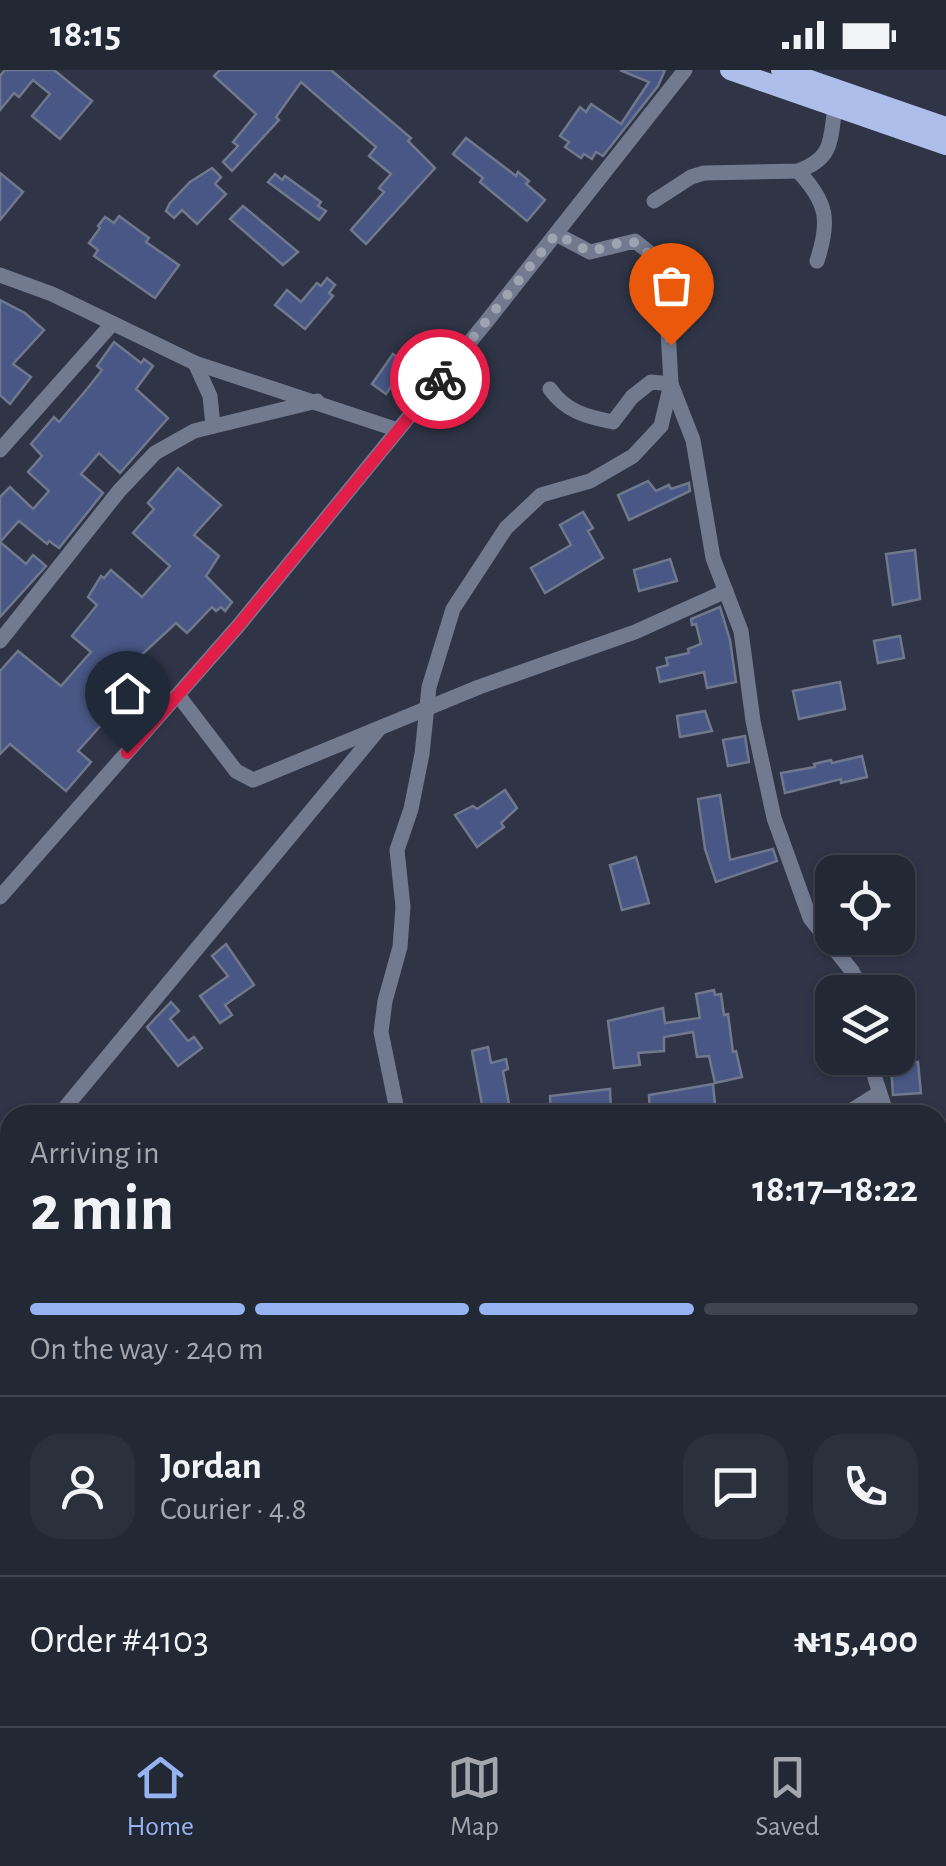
<!DOCTYPE html>
<meta charset="utf-8">
<style>
:root{--surface:#232835;--page:#2b303d;--text:#f1f3f6;--muted:#a3a6ad;--line:#404450;--accent:#95b2f1}
body{margin:0;font-family:"Alegreya Sans",sans-serif;background:var(--page);color:var(--text);height:100vh;display:flex;flex-direction:column;font-size:38px;white-space:nowrap}
*{box-sizing:border-box;margin:0}
p{font-size:32px;color:var(--muted)}
.icon{flex:none;width:55px;height:55px;fill:none;stroke:currentColor;stroke-width:2;stroke-linecap:round;stroke-linejoin:round}
.map{position:relative;flex:1;overflow:hidden}
.details{position:absolute;left:0px;top:1035px;width:948px;height:622px;display:flex;flex-direction:column;background:var(--surface);border-radius:30px 30px 0 0;box-shadow:0 2px 8px #0004,0 0 0 2px var(--line)}
.details>*{flex:none}
.buttons{position:absolute;left:815px;top:785px;display:grid;gap:20px}
.buttons a{display:grid;place-items:center;width:100px;height:100px;border-radius:20px;background:var(--surface);box-shadow:0 2px 8px #0004,0 0 0 2px var(--line);font-size:50px}
.pin{position:absolute;display:grid;place-items:center;width:85px;height:85px;color:#fff;margin:-102px -42px;border-radius:50% 50% 50% 0;rotate:-45deg;box-shadow:0 0 10px #0007}
.pin .icon{rotate:45deg}
.courier{position:absolute;display:grid;place-items:center;width:100px;height:100px;margin:-50px;border:8px solid #e11d48;border-radius:50%;background:#fff;color:#222;box-shadow:0 2px 12px #0007}
.headline em{font-style:normal;font-weight:700}
.headline div{display:flex;flex-direction:column-reverse}
.headline{display:flex;align-items:center;justify-content:space-between;height:170px;padding:0 30px}
h1{font-size:65px;font-weight:700;line-height:75px}
.bar{display:grid;grid-template-columns:repeat(4,1fr);gap:15px 10px;align-content:center;height:120px;padding:0 30px}
.bar i{height:12px;border-radius:8px;background:var(--line)}
.bar .current{background:var(--accent)}
.bar p{grid-column:span 4}
.line{display:flex;align-items:center;gap:25px;padding:0 30px;border-top:2px solid var(--line)}
.line div{flex:1}
.round{display:grid;place-items:center;flex:none;width:105px;height:105px;border-radius:30px;background:var(--page)}
.status{display:flex;justify-content:space-between;align-items:center;height:70px;padding:0 50px;background:var(--surface);direction:ltr}
.status svg{height:28px;fill:currentColor}
.tab-bar{display:flex;justify-content:space-around;align-items:center;height:140px;border-top:2px solid var(--line);background:var(--surface);font-size:28px;color:var(--muted)}
.tab-bar a{display:grid;justify-items:center;gap:5px}
.tab-bar .current{color:var(--accent)}
.map>svg:first-child{display:block}
</style>
<div class="status"><b>18:15</b><svg viewBox="0 0 49 12"><path d="M0 12V9h3v3zM5 12V6h3v6zM10 12V3h3v9zM15 12V0h3v12zM26 1h20v11H26zM47 4h2v5h-2z"/></svg></div>
<div class="map">
<svg width="946" height="1656" viewBox="0 0 946 1656">
<rect width="100%" height="100%" fill="#2f3547"/>
<g fill="#485785" stroke="#70788c" stroke-width="2.5">
<path d="M5,0H54L92,31L60,69L32,46L50,24L33,10L19,27L14,23L0,40V6Z"/>
<path d="M220,0H331L411,68L408,71L435,98L366,174L351,160L384,122L379,118L391,104L369,86L376,77L301,12L276,47L279,50L232,101L223,92L238,76L233,72L256,44L214,6Z"/>
<path d="M620,0H665L658,16L603,86L596,82L592,89L584,84L581,88L565,77L569,72L560,66L580,37L586,42L591,34L621,54L649,12Z"/>
<path d="M466,68L516,106L518,102L529,111L526,114L545,130L527,151L480,112L483,108L453,84Z"/>
<path d="M212,98L221,107L215,114L226,124L197,154L182,140L174,148L166,141L170,133L190,112Z"/>
<path d="M0,103L23,122L0,150Z"/>
<path d="M275,104L282,110L285,106L321,132L318,136L326,141L319,150L268,112Z"/>
<path d="M243,136L298,182L283,195L230,149Z"/>
<path d="M119,146L149,168L146,172L179,195L155,228L94,186L98,180L89,173L100,158L98,156L105,147L114,153Z"/>
<path d="M327,208L335,215L329,223L333,226L305,259L275,235L287,220L301,232L317,213L321,216Z"/>
<path d="M0,230L25,243L44,260L13,294L31,307L10,334L0,325Z"/>
<path d="M114,272L141,293L144,289L153,296L136,319L168,348L120,403L99,383L81,404L103,423L59,478L49,471L47,474L19,451L0,472L26,494L33,485L46,496L0,547V427L10,417L33,439L49,421L28,402L42,386L31,374L54,347L59,352L87,319L102,300L97,296Z"/>
<path d="M393,284L406,294L386,324L372,314Z"/>
<path d="M178,398L221,435L194,465L219,486L206,506L232,532L225,541L221,537L216,541L212,537L187,563L176,553L136,590L164,614L123,667L104,652L78,681L91,692L66,721L10,674L0,684V601L18,581L61,616L91,582L72,566L97,535L88,527L101,506L104,508L111,500L142,527L170,496L133,463L154,439L148,433Z"/>
<path d="M648,411L656,421L669,415L671,419L689,413L690,421L629,450L618,425Z"/>
<path d="M583,442L593,458L588,461L603,488L545,523L531,498L571,475L560,455Z"/>
<path d="M915,480L920,529L893,535L886,484Z"/>
<path d="M670,489L677,511L639,521L634,500Z"/>
<path d="M720,537L730,570L736,612L707,618L704,602L660,612L657,598L668,595L666,588L689,583L688,579L701,574L696,554L692,555L691,549Z"/>
<path d="M900,566L904,588L878,593L874,571Z"/>
<path d="M840,612L845,639L799,649L793,621Z"/>
<path d="M705,641L712,661L680,667L677,646Z"/>
<path d="M745,666L749,692L728,696L723,670Z"/>
<path d="M862,686L867,707L841,713V709L785,723L781,703L815,697L814,694L831,690L832,693Z"/>
<path d="M505,720L517,738L501,753L504,757L477,777L455,745L473,736L477,739Z"/>
<path d="M720,725L730,790L773,779L777,791L716,812L705,779L698,729Z"/>
<path d="M636,787L649,833L622,840L610,795Z"/>
<path d="M226,874L254,915L225,935L232,945L220,953L200,926L228,906L212,886Z"/>
<path d="M714,920L715,925L721,924L724,945L728,944L733,982L736,981L742,1007L715,1013L709,986L697,987L693,962L664,967V981L638,983L640,995L614,998L608,951L663,938L665,953L700,948L696,924Z"/>
<path d="M171,932L179,941L170,949L188,971L194,967L202,978L178,996L147,957Z"/>
<path d="M488,977L491,993L506,989L508,999L503,1001L511,1045H484L472,981Z"/>
<path d="M918,992L921,1023L893,1025L891,996Z"/>
<path d="M713,1014L716,1045H650L649,1025Z"/>
<path d="M610,1019L611,1045H551L550,1026Z"/>
</g>
<g fill="none" stroke-linecap="round" stroke-linejoin="round">
<g stroke="#727a90" stroke-width="15">
<path d="M798,101C828,133 830,151 817,191"/>
<path d="M654,131L691,107L704,103L798,101C834,88 830,70 835,37"/>
<path d="M556,164L590,182L635,171L650,183L666,224L671,314L693,370L713,488L741,561L753,651L774,748L810,848L852,901L863,922"/>
<path d="M0,205L52,224L195,293L398,360"/>
<path d="M195,293L210,326L213,356"/>
<path d="M0,380L112,254"/>
<path d="M0,571L119,421L155,383L194,361L317,331"/>
<path d="M178,625L236,701L253,710L479,617L635,562L726,521"/>
<path d="M0,827L239,555L487,251L685,0"/>
<path d="M873,988L875,1008L887,1045"/>
<path d="M59,1045L379,659"/>
<path d="M398,1045L381,962L385,931L400,877L403,837L397,780L411,739L422,684L429,617L453,539L506,458L541,425L590,411L633,386L661,356L671,314L651,312L632,327L613,352C588,347 566,342 550,319"/>
<path d="M844,1045L879,1023"/>
<path d="M0,1119L10,1107"/>
<path d="M0,1300L10,1296"/>
</g>
<g stroke="#aebeea" stroke-width="20">
<path d="M730,0L946,75"/>
<path d="M781,0L946,57"/>
</g>
<g stroke="#bdc1ce" stroke-width="4" stroke-dasharray="15 8" stroke-linecap="butt">
<path d="M0,1202L10,1211"/>
<path d="M531,1648L541,1656"/>
</g>
</g>
<g fill="none" stroke-linecap="round" stroke-linejoin="round">
<path stroke="#9ea3b1" stroke-width="10" stroke-dasharray="0 18" d="M440,309L556,164L590,182L626,171L642,174L660,204L671,275"/>
<path stroke="#e11d48" stroke-width="12" d="M127,683L239,555L440,309"/>
</g>
</svg>
<div class="buttons">
<a><svg class="icon" aria-label="locate" viewBox="0 0 24 24"><circle cx="12" cy="12" r="6"/><path d="M12 2v4M12 18v4M2 12h4M18 12h4"/></svg></a>
<a><svg class="icon" aria-label="layers" viewBox="0 0 24 24"><path d="M12 4l9 5-9 5-9-5zM3 14l9 5 9-5"/></svg></a>
</div>
<div class="pin" style="left:671px;top:275px;background:#ea580c"><svg class="icon" aria-label="bag" viewBox="0 0 24 24"><path d="M5 8h14l-1 12H6zM9 8a3 3 0 0 1 6 0"/></svg></div>
<div class="pin" style="left:127px;top:683px;background:#1f2937"><svg class="icon" aria-label="home" viewBox="0 0 24 24"><path d="M3 11l9-7 9 7M6 9v11h12V9"/></svg></div>
<div class="courier" style="left:440px;top:309px"><svg class="icon" aria-label="bike" viewBox="0 0 24 24"><circle cx="6" cy="16" r="4"/><circle cx="18" cy="16" r="4"/><path d="M6 16l4-8h5l3 8M10 8l3 8H6M13 5h3"/></svg></div>
<section class="details">
<div class="headline"><div><h1>2 min</h1><p>Arriving in</p></div><em>18:17–18:22</em></div>
<div class="bar"><i class="current"></i><i class="current"></i><i class="current"></i><i></i><p>On the way · 240 m</p></div>
<div class="line" style="height:180px"><a class="round"><svg class="icon" aria-label="person" viewBox="0 0 24 24"><circle cx="12" cy="8" r="4"/><path d="M4 21q1-7 8-7t8 7"/></svg></a><div><b>Jordan</b><p>Courier · 4.8</p></div><a class="round"><svg class="icon" aria-label="chat" viewBox="0 0 24 24"><path d="M4 5h16v11H9l-5 4z"/></svg></a><a class="round"><svg class="icon" aria-label="phone" viewBox="0 0 24 24"><path d="M5 4h4l2 5-3 2q2 4 5 5l2-3 5 2v4C11 20 4 13 5 4z"/></svg></a></div>
<div class="line" style="height:130px"><div>Order #4103</div><b>₦15,400</b></div>
</section>
</div>
<nav class="tab-bar">
<a class="current"><svg class="icon" aria-label="home" viewBox="0 0 24 24"><path d="M3 11l9-7 9 7M6 9v11h12V9"/></svg>Home</a>
<a><svg class="icon" aria-label="map" viewBox="0 0 24 24"><path d="M3 6l6-2 6 2 6-2v14l-6 2-6-2-6 2zM9 4v14M15 6v14"/></svg>Map</a>
<a><svg class="icon" aria-label="saved" viewBox="0 0 24 24"><path d="M7 4h10v16l-5-4-5 4z"/></svg>Saved</a>
</nav>
